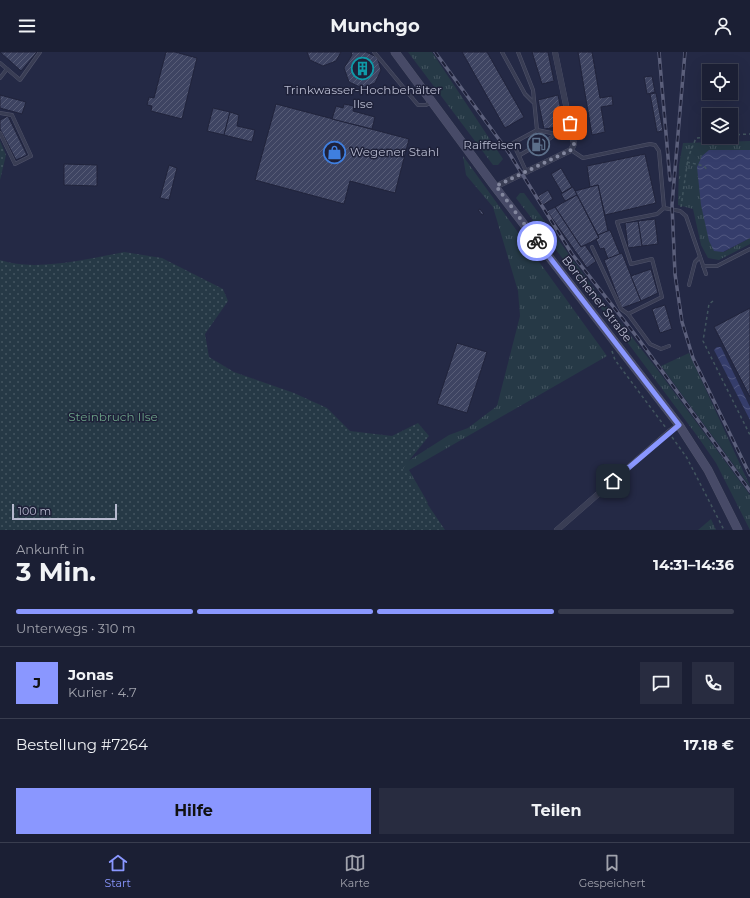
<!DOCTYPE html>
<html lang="de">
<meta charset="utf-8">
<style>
:root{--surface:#1b1f34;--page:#282c40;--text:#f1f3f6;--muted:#a0a2ac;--line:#393d4f;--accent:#8a97ff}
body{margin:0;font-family:Montserrat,sans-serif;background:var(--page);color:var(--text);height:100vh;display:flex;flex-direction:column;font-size:15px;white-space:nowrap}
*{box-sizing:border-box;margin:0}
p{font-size:13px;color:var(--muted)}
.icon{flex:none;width:22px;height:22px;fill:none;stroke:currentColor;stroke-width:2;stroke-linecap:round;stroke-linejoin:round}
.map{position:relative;height:478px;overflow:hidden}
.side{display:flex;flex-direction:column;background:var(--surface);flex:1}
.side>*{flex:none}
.buttons{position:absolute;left:702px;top:12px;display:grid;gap:8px}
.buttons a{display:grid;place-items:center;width:36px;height:36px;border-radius:0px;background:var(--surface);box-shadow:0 4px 16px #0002,0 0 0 1px var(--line);font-size:20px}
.scale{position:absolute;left:12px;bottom:10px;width:105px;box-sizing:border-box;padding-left:4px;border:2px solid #b6b9ce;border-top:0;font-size:11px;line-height:14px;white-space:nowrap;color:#b6b9ce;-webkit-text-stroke:3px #1e2139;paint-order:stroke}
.pin{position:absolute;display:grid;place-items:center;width:34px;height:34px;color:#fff;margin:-17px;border-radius:8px;box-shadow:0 2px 6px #0006}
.courier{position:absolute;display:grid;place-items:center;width:40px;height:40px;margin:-20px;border:3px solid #8a97ff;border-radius:50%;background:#fff;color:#222;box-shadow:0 1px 5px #0007}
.overview em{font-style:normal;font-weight:700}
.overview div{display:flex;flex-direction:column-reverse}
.overview{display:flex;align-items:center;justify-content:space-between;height:68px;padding:0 16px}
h1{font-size:26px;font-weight:700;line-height:30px}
.bar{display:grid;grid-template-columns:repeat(4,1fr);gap:6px 4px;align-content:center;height:48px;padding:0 16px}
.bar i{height:5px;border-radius:3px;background:var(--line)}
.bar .on{background:var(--accent)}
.bar p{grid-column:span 4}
.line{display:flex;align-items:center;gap:10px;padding:0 16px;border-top:1px solid var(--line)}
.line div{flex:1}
.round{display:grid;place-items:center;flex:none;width:42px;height:42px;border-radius:0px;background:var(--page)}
.action{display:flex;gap:8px;margin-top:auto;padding:8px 16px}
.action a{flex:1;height:46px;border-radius:0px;background:var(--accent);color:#111;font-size:16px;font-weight:700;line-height:46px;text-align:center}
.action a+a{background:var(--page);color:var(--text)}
header{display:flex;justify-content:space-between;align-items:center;height:52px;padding:0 16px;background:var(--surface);font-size:18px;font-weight:700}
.dock{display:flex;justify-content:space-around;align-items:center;height:56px;border-top:1px solid var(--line);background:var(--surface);font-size:11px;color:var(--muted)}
.dock a{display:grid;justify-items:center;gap:2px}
.dock .on{color:var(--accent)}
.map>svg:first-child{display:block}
</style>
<header><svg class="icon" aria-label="menu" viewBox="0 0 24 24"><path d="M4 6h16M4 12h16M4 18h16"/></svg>Munchgo<svg class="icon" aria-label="person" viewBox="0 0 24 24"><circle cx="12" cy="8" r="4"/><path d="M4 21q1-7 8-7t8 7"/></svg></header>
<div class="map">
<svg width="750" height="478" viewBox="0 0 750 478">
<defs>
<pattern id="grass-tufts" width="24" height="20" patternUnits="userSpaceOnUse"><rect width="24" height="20" fill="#263946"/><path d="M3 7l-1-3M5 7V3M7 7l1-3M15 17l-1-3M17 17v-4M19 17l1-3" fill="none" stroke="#435460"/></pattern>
<pattern id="park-dots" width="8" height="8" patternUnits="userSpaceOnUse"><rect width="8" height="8" fill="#263946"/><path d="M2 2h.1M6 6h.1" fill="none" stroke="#435460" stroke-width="1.8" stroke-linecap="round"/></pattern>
<pattern id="water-waves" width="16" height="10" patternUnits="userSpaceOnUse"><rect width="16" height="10" fill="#353d6b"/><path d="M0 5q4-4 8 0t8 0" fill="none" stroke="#50577f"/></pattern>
<pattern id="building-hatch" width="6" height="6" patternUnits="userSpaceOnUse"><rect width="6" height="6" fill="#3e4462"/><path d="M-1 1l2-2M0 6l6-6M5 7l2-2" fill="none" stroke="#585d77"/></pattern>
</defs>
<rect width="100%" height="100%" fill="#242945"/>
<g fill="url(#grass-tufts)">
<path d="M408,0H432L503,107L498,113H493Z"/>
<path d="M750,89V98H709L724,200L750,186V192L719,208L708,206L701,193L693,157L678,153L679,113L683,91Z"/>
<path d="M463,104L607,304L409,418L428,451L416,457L380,427L449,383L468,376L497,354L520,264L518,239L493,155L466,123Z"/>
<path d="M520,141H524L611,260L610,263L607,264L516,146Z"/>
<path d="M613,261L657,317L750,443V478L716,411L698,385L613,271Z"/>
<path d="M689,301L750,434V435L661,314Z"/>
<path d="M711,467L716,478H698Z"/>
</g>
<g fill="url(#park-dots)">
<path d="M0,89L6,103L0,128Z"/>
<path d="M124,200L162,206L223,237L228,249L205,282L209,305L234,320L294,341L327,356L350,379L392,384L418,371L429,384L403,416L445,478H0V208C35,220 88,207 124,200Z"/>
</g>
<g fill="url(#water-waves)">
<path d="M709,98H750V186L723,200L714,199L709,189L701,153L697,115L702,104Z"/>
<path d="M717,295H721L750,355V368L714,298Z"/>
</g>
<g fill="url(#building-hatch)" stroke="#20233b">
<path d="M0,0H37L21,19Z"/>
<path d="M166,0H175L197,6L182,67L151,59L152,54L147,53L149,45L154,46Z"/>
<path d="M307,0H341L336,9L323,14L310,8Z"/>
<path d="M351,0H366L377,5L381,18L375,31L362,36L349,30L344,16L352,3Z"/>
<path d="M462,0H487L524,65L505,76Z"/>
<path d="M532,0H548L554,29L542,32Z"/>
<path d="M578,0H592L600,46L612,44L613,53L601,55L605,80L592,83Z"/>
<path d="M652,24L655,40L647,42L644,25Z"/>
<path d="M656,41L663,79L657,80L650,42Z"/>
<path d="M0,43L26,50L22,62L0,56Z"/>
<path d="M558,43L564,74L544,77L538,48Z"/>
<path d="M276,52L409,87L395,141L350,129L344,152L255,128Z"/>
<path d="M344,52L354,54L353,59L375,65L372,77L332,67L336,54L343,56Z"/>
<path d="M213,56L230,60L224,83L207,79Z"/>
<path d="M230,60L239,63L237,74L255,78L252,90L224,83Z"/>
<path d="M8,64L27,103L16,108L0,77V68Z"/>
<path d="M540,80L549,99L536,105L527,87Z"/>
<path d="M645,102L656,151L605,163L598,133L590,135L587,114Z"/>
<path d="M64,112L97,113V134L64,133Z"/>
<path d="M169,113L177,116L169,148L160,146Z"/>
<path d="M561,116L572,135L562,141L551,122Z"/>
<path d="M598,133L608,179L598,183L575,139Z"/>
<path d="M573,135L577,143L565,149L561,142Z"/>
<path d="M548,138L553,147L543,153L538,144Z"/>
<path d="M577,143L599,186L581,195L555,155Z"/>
<path d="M555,155L581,195L585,193L596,209L587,216L547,159Z"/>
<path d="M480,157L484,162L482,163L478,158Z"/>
<path d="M655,167L658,192L642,194L638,169Z"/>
<path d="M638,169L642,194L628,196L625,171Z"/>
<path d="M610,178L620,202L608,207L604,196L600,197L596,187L599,186L598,183Z"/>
<path d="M622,201L641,249L622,256L604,208Z"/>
<path d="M651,217L658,241L641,249L631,224Z"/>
<path d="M665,253L672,277L660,281L652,257Z"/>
<path d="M750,256V345L714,275Z"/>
<path d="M457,291L487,300L467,361L437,352Z"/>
</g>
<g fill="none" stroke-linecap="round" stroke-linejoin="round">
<defs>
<g id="service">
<path d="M374,0L418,53H426L431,50"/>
<path d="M502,0L525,42L533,50"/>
<path d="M518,0L533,38L537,78"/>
<path d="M0,11L20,28L40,0"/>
<path d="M0,26L7,17"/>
<path d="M0,61L12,63L31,104L15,112L0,81"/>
<path d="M545,90L556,82L571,79"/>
<path d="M571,98L583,106L650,92L655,93L659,99L664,156"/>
<path d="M520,103L532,96"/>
<path d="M526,119L513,91L537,78L556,82"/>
<path d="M664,156L657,162L617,170L631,212L652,207L662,245L628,262L650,292L661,297L669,294"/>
<path d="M664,156L680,159L686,164L706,222"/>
<path d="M592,195L621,257L628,262"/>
<path d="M703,214H717L750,197"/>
<path d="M689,233L695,210L700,205"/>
</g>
<g id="minor">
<path d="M495,135L571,98L574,92L555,0"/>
<path d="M557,478L669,380L679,373"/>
</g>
<path id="secondary" d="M395,0L495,135L679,373L708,418L738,478"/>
</defs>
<use href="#service" stroke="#51546b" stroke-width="4"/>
<use href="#minor" stroke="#51546b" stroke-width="6"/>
<use href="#secondary" stroke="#51546b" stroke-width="9"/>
<g stroke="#42555f" stroke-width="1.5" stroke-dasharray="3 3" stroke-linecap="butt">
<path d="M731,83L750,82"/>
<path d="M687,110L704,114L708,119"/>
<path d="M681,155L688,106L696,86L712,85"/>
<path d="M713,249L709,252L703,289L750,383"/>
<path d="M612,299L615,308L666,376"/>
<path d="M672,385L687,406L724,478"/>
</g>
<use href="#service" stroke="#393d54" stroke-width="3"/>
<use href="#minor" stroke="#393d54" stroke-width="5.5"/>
<use href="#secondary" stroke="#474a67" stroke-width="8"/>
<defs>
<g id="rail">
<path d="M435,0L509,101L572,202L637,285L750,439"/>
<path d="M659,0L670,128"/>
<path d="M685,0L672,153L675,222L682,270L693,306L750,423"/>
</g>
</defs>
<use href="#rail" stroke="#5b5f7b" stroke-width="3.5"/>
<use href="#rail" stroke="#1e2139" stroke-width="2" stroke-dasharray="6" stroke-linecap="butt"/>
</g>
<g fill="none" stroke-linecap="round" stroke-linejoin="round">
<path stroke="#83879e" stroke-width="4" stroke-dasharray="0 7.2" d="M537,189L496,134L571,98L574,92L570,71"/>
<path stroke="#8a97ff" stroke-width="5" d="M537,189L679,373L613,429"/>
</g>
<defs>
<symbol id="building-ring" viewBox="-11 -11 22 22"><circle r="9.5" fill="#1e2139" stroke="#0f9aa8" stroke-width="1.5"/><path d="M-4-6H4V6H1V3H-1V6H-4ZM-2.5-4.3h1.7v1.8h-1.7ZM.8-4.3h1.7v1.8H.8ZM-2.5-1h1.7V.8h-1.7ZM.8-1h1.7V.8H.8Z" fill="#0f9aa8"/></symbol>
<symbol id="fuel-ring" viewBox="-11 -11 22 22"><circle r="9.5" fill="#1e2139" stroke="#5c6f8a" stroke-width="1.5"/><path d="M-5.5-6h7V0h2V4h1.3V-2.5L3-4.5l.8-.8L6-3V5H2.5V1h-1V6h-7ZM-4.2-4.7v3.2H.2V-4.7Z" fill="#5c6f8a"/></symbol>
<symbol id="shop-ring" viewBox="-11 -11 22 22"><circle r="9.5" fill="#1e2139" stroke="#3f7fe0" stroke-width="1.5"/><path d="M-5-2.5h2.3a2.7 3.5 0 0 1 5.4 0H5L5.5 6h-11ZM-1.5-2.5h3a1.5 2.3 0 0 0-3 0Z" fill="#3f7fe0"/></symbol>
</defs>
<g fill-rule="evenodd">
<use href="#building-ring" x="350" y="4" width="25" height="25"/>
<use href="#fuel-ring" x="526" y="80" width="25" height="25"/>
<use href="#shop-ring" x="322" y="88" width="25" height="25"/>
</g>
<g text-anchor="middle" stroke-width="3" stroke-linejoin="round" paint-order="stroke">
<g font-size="12" fill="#b6b9ce" stroke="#1e2139">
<text x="363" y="42">Trinkwasser-Hochbehälter<tspan x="363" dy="14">Ilse</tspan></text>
<text x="522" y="97" text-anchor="end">Raiffeisen</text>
<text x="350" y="104" text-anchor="start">Wegener Stahl</text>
</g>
<g font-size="12" fill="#b6b9ce" stroke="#1e2139">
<text transform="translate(597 247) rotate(52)" y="4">Borchener Straße</text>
</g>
<g font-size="12" fill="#6ba186" stroke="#1e2139">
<text x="113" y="369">Steinbruch Ilse</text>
</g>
</g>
</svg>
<div class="buttons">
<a><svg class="icon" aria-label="locate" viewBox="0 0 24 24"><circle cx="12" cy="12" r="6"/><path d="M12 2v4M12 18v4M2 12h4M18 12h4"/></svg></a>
<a><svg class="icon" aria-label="layers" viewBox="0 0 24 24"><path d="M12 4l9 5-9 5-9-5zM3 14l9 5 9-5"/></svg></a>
</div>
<div class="scale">100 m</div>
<div class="pin" style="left:570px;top:71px;background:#ea580c"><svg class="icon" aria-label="bag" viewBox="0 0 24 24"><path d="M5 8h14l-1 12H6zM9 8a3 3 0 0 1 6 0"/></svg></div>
<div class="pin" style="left:613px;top:429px;background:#1f2937"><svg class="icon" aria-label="home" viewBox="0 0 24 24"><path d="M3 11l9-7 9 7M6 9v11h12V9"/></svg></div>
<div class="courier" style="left:537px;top:189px"><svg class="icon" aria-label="bike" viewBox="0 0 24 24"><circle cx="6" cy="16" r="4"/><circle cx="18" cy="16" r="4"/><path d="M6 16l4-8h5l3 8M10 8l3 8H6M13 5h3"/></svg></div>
</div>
<section class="side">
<div class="overview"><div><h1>3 Min.</h1><p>Ankunft in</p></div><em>14:31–14:36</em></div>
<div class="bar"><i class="on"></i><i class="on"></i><i class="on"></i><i></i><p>Unterwegs · 310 m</p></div>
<div class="line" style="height:72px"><b class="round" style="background:var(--accent);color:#111">J</b><div><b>Jonas</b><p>Kurier · 4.7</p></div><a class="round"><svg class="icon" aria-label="chat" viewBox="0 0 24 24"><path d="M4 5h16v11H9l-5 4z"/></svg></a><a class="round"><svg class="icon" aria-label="phone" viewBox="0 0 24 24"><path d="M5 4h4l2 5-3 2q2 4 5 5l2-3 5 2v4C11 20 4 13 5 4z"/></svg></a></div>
<div class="line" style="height:52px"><div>Bestellung #7264</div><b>17.18 €</b></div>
<div class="action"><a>Hilfe</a><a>Teilen</a></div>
</section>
<nav class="dock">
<a class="on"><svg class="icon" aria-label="home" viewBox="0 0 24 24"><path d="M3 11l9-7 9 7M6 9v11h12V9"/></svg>Start</a>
<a><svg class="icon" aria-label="map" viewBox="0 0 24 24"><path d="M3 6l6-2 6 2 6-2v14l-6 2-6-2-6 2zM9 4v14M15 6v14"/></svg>Karte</a>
<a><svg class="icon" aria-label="saved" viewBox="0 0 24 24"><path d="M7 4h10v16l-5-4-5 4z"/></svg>Gespeichert</a>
</nav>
